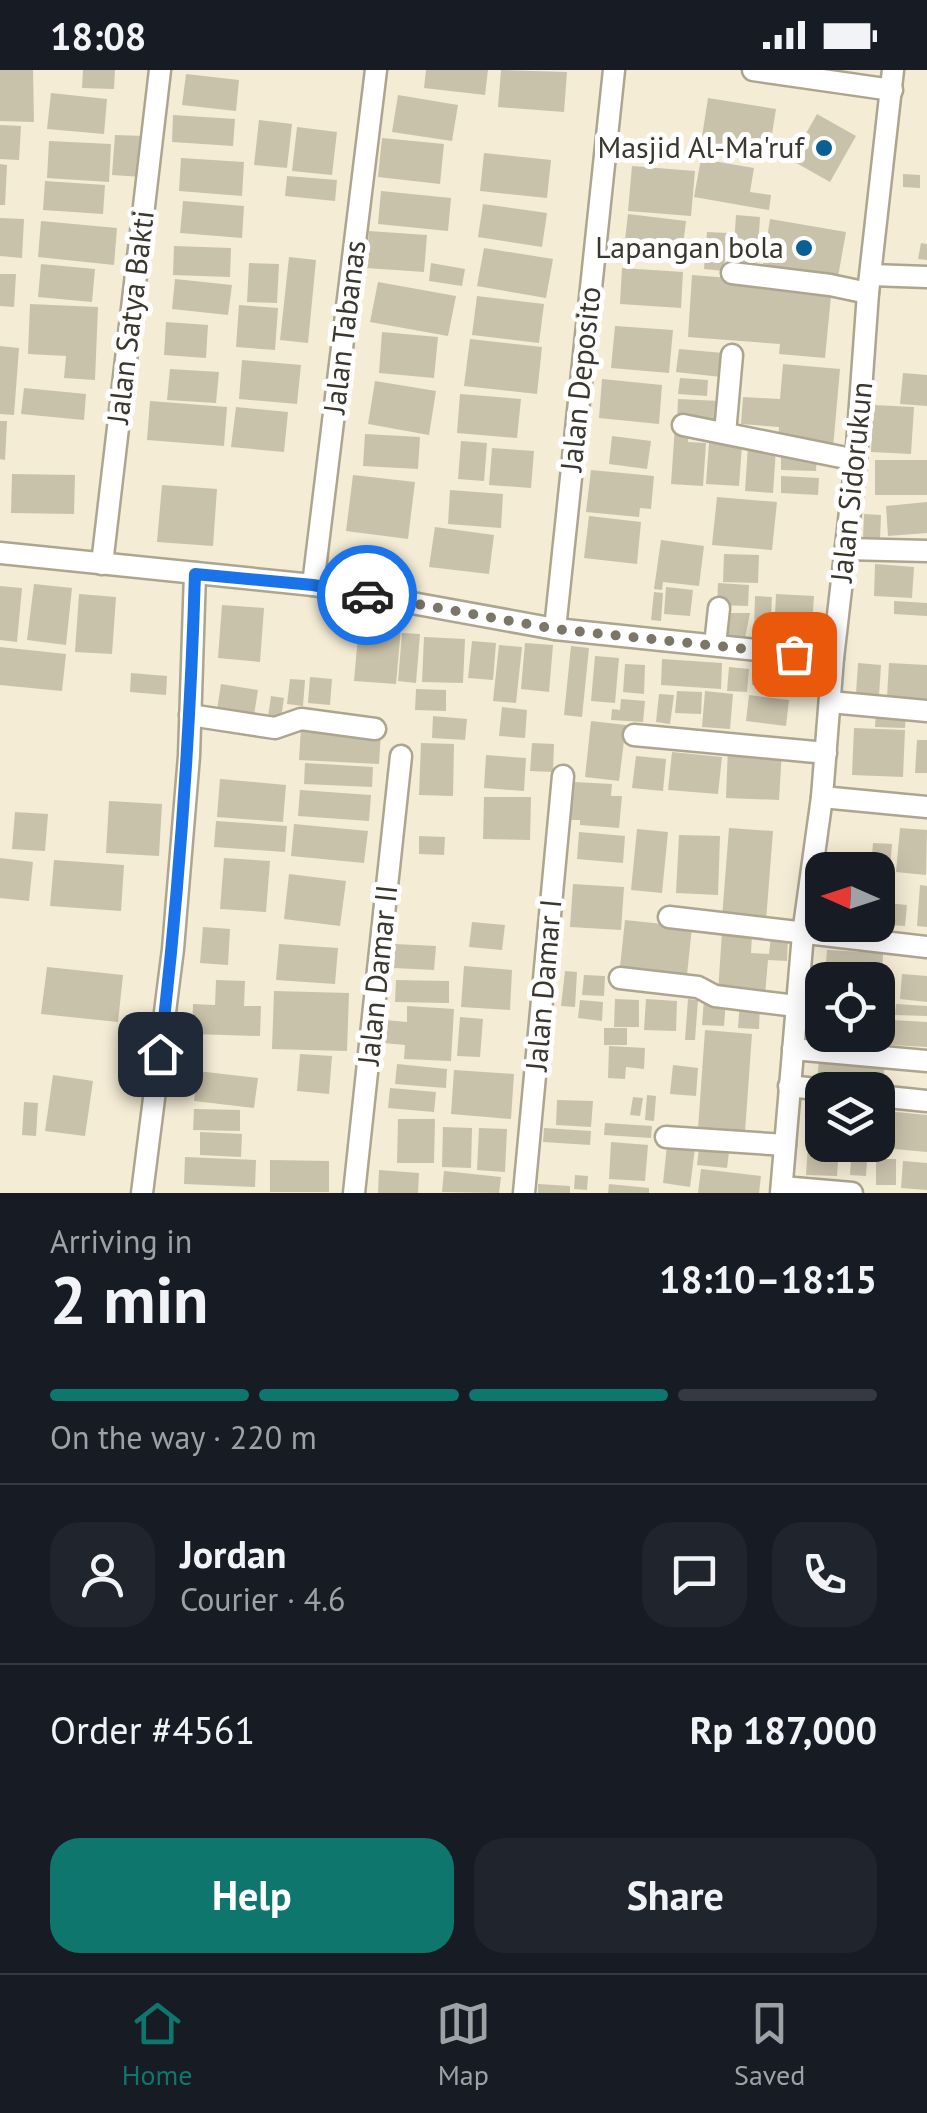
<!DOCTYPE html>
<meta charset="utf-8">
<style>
:root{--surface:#171b24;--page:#20242c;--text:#f1f3f6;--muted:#9ea1a6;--line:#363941;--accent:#0f766e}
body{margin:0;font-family:"PT Sans",sans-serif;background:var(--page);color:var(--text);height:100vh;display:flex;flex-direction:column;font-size:38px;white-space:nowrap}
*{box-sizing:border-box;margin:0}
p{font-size:32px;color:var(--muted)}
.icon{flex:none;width:55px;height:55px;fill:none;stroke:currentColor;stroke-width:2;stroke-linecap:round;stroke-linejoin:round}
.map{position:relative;height:1123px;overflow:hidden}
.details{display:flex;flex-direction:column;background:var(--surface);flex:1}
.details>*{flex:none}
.needle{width:65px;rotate:273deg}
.controls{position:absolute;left:805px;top:782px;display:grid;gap:20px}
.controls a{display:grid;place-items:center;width:90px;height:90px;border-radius:20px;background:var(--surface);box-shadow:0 5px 25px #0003;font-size:50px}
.pin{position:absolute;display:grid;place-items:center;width:85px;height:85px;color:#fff;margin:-42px;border-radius:20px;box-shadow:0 5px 15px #0006}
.courier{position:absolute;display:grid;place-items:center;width:100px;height:100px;margin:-50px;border:8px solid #1a73e8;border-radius:50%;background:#fff;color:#222;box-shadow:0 2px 12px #0007}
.summary em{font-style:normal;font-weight:800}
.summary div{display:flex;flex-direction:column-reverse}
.summary{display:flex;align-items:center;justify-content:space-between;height:170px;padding:0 50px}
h1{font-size:65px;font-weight:800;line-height:75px}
.bar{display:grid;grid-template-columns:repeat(4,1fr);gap:15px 10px;align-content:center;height:120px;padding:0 50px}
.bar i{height:12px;border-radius:8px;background:var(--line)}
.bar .active{background:var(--accent)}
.bar p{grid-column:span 4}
.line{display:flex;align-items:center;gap:25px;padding:0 50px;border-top:2px solid var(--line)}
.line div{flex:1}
.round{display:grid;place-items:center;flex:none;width:105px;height:105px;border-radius:30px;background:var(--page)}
.primary-button{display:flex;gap:20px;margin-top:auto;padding:20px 50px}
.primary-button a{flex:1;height:115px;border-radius:30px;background:var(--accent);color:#fff;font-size:40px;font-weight:800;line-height:115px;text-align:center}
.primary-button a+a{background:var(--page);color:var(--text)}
.status{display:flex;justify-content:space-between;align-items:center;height:70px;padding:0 50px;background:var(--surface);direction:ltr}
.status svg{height:28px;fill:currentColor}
.menu{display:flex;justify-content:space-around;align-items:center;height:140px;border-top:2px solid var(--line);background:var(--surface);font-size:28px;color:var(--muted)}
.menu a{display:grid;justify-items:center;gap:5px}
.menu .active{color:var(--accent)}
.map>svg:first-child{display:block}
</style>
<div class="status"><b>18:08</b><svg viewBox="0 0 49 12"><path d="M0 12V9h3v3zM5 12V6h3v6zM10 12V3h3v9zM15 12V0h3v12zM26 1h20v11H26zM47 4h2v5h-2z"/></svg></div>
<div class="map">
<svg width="927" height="1123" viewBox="0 0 927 1123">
<rect width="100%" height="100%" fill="#f4ecd5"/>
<g fill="#c9c2ab">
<path d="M0,0H33L34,52L0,51Z"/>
<path d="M83,0H115L114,19L82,18Z"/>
<path d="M426,0H488L485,25L424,18Z"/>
<path d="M501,0L567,2L564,42L498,37Z"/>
<path d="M186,4L239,10L236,41L182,35Z"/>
<path d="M51,23L107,29L104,64L47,59Z"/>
<path d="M398,25L458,35L452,71L392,62Z"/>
<path d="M708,28L776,39L769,83L701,73Z"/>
<path d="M817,44L856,66L830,112L791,90Z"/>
<path d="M173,45L235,49L233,76L172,72Z"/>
<path d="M259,50L292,54L287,98L254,95Z"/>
<path d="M0,55L21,56L19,90L0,89Z"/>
<path d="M297,57L337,62L332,105L292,101Z"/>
<path d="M115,65L145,66L143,107L112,105Z"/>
<path d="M382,68L444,74L440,114L378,107Z"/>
<path d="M49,71L111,74L109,112L47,108Z"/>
<path d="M484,83L551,90L547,128L480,121Z"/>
<path d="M181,88L244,92L242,126L179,121Z"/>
<path d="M701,89L754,98L750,122L771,125L769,140L694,127Z"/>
<path d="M0,94L7,95L5,135H0Z"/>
<path d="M632,96L695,101L691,146L628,141Z"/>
<path d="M903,104L920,105V118L903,117Z"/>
<path d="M287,106L337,110L335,131L285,126Z"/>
<path d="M45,111L105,115L103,144L43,140Z"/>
<path d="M381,121L451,128L448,161L378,154Z"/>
<path d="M183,131L244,136L242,168L180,163Z"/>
<path d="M483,134L547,143L542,177L478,167Z"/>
<path d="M628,144L686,151L681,193L623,187Z"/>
<path d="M736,145L760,147L757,193L733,191Z"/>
<path d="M0,148L24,149L22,188L0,186Z"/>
<path d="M770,149L846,162L838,207L763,194Z"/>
<path d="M41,151L117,158L114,195L38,187Z"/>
<path d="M369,161L427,165L424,202L366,198Z"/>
<path d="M707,162L727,163L724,201L704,199Z"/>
<path d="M921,173L927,174V190L918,189Z"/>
<path d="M174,176L231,178L230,207L173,205Z"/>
<path d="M484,178L553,189L546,228L477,216Z"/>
<path d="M289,187L316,190L308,273L280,270Z"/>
<path d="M249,193L279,194L277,233L247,232Z"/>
<path d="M431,193L465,199L462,216L429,211Z"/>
<path d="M41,194L95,199L92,232L38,227Z"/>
<path d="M622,198L683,202L681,238L620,234Z"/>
<path d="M0,204H16L14,237L0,236Z"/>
<path d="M692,205L832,216L825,288L779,284L780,274L688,267Z"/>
<path d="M175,209L232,215L228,245L172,239Z"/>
<path d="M378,212L456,226L448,266L370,252Z"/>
<path d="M477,226L544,234L539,273L472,265Z"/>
<path d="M30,234L98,237L95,310L64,308L66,286L28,284Z"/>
<path d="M239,235L278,238L275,280L236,277Z"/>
<path d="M166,252L208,255L206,288L164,285Z"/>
<path d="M615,256L673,260L669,303L611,298Z"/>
<path d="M382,262L438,267L434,308L379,303Z"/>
<path d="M470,269L542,277L537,324L464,316Z"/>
<path d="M0,276L19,278L14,345L0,344Z"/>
<path d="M679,279L723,283L721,307L676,302Z"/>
<path d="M242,290L301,295L297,334L239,329Z"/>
<path d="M783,294L840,299L833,378L778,373L779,357L741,354L743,327L780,329Z"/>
<path d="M170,299L219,302L216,333L167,330Z"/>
<path d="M903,303L927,305V336L900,334Z"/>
<path d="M680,308L708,310L707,326L678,324Z"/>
<path d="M602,309L662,315L659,354L599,348Z"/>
<path d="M375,311L436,321L429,365L368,354Z"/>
<path d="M24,318L86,324L84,350L21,344Z"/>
<path d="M460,324L521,329L517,368L457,363Z"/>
<path d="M678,329L720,331L719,355L677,353Z"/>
<path d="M150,331L227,337L224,376L147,370Z"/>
<path d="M873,335L914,337L911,384L871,382Z"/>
<path d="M236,337L288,342L284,382L231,377Z"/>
<path d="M0,351H7L5,390L0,389Z"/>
<path d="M675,356L689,357L688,372L706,373L703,416L671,414Z"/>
<path d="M365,364L420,367L418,399L363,396Z"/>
<path d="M612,366L651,371L647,399L609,394Z"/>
<path d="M461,371L487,373L484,411L458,409Z"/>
<path d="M709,373L742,375L739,416L706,414Z"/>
<path d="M748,376L776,378L773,423L745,421Z"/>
<path d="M492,378L534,381L531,418L489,415Z"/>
<path d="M781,383L817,384L816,401L781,400Z"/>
<rect x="875" y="390" width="52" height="35"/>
<path d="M591,400L654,406L651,439L640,438L639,447L586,442Z"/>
<path d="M12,404L75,405L74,444L11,443Z"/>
<path d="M353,405L415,412L408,469L346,461Z"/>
<path d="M781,406L819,408L818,425L781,423Z"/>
<path d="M162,415L217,419L213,476L157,472Z"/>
<path d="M450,420L503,424L501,458L448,454Z"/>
<path d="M717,427L777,432L772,480L712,475Z"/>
<path d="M927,432V463L888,466L886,436Z"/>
<path d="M864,444L881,445L880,470L863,469Z"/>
<path d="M589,446L641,452L637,494L584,488Z"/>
<path d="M435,457L494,465L489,504L429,497Z"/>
<path d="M661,470L704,476L699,516L663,512L662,520L654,519Z"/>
<path d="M724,484L759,485L758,513L723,512Z"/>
<path d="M875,494L914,497L912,528L874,526Z"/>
<path d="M718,513L749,515L748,536L717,535Z"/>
<path d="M34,514L72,518L66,575L27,570Z"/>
<path d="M0,516L22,518L17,572L0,570Z"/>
<path d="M666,517L693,520L690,546L664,544Z"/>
<path d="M654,522L663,523L661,551L651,550Z"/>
<path d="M79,524L116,527L112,584L75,582Z"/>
<path d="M776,524L814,526L811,568L774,565Z"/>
<path d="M755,526L772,527L770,561L754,560Z"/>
<path d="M894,531L927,533V546L894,544Z"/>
<path d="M222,535L264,538L260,592L218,588Z"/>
<path d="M728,543H750L745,568H726Z"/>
<path d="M359,554L401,558L396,614L354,611Z"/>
<path d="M402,563L420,564L416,613L398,611Z"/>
<path d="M424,567L465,569L463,613L422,612Z"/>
<path d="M472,571L496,573L493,610L468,608Z"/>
<path d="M525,573L553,575L549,622L521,619Z"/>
<path d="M499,575L522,577L516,633L493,631Z"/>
<path d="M571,576L589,578L582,647L564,645Z"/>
<path d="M0,577L66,584L62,621L0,615Z"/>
<path d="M595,586L619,588L615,633L591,631Z"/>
<path d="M662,589L722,593L721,619L661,615Z"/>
<path d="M858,593L881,595L879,626L856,624Z"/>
<path d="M889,593L927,595V630L887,627Z"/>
<path d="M625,594L645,595L644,624L623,622Z"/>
<path d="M753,595L789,597L787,618L752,615Z"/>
<path d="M729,597L749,599L747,622L727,621Z"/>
<path d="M131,603L167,606L166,625L130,622Z"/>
<path d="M310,607L332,609L330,635L308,633Z"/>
<path d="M290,609L305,610L303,636L287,634Z"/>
<path d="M221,614L258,620L254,645L217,640Z"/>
<path d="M416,619L446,620V641L415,640Z"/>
<path d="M677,621L702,622L701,644L675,643Z"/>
<path d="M705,621L733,624L730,659L702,657Z"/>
<path d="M659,624L674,625L670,654L656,652Z"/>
<path d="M749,625L789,630L786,656L746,651Z"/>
<path d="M271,626L284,628L280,656L267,654Z"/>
<path d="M621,629L645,631L643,652L611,650L612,639L620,640Z"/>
<path d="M502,637L527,640L525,668L499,666Z"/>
<path d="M876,641L906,643L905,658L875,657Z"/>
<path d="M433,646L467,649L465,670L432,668Z"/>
<path d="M591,651L626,655L619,711L585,707Z"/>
<path d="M301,658L381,662L379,694L299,690Z"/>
<path d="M854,658L905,660L903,707L852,705Z"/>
<path d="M917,670H927V703H915Z"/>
<path d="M421,673L454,674L453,726L419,725Z"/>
<path d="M532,673L554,674L553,702L530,701Z"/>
<path d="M728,677L782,680L779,730L726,728Z"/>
<path d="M672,682L722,687L718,724L668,720Z"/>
<path d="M486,685L526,688L524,721L484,718Z"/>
<path d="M636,686L666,689L663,721L632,718Z"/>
<path d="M305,693L373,697L372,717L304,714Z"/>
<path d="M220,709L286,715L283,752L217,747Z"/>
<path d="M574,712L612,714L611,726H622L619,758L580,755V750H571Z"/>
<path d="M300,720L371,725L369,751L298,746Z"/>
<path d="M484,727H531L530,770L483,769Z"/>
<path d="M109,731L162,734L159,786L106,783Z"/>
<path d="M15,742L48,744L45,781L12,779Z"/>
<path d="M216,751L287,756L285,782L214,777Z"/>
<path d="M294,754L368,761L364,793L291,786Z"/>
<path d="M729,758L773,761L766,851L722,848Z"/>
<path d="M900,758L927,760L926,805L896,802Z"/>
<path d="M637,759L668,762L662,823L631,820Z"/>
<path d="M579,762L625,766L623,793L577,789Z"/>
<path d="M679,765L720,766L718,825L676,823Z"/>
<path d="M419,766L445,767L444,785L419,784Z"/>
<path d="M873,773L892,774L890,799L871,797Z"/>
<path d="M0,788L33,792L29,831L0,828Z"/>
<path d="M224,788L270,791L266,842L220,839Z"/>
<path d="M54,790L124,795L121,841L50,836Z"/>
<path d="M289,804L346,811L340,856L284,849Z"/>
<path d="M573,814L624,817L621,860L570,857Z"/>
<path d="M920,815L927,816V857L917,856Z"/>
<path d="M878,832L907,835L905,856L878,854Z"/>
<path d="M625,850L692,857L687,905L620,897Z"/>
<path d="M472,852L505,855L502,880L469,877Z"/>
<path d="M203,857L230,859L228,895L200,893Z"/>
<path d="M722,862L752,865L751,883L769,884L771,866L788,867L787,891L768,890L765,925L718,922Z"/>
<path d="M279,874L338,878L335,914L276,910Z"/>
<path d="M395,874L436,876L434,900L394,898Z"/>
<path d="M827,880L883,883L882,908L825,905Z"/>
<path d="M464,896L512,900L510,940L461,937Z"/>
<path d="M47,897L123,905L118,952L41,944Z"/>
<path d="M565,901L577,902L575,937L561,936Z"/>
<path d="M902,904L927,906V932L900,929Z"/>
<path d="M584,905L605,906L604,926L582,925Z"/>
<path d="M216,910L245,911L244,936H261L260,966L192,964L193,934L215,935Z"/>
<path d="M396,910L449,911V933L395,932Z"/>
<path d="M274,921L349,923L347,981L272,979Z"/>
<path d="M704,928L726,930L724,956L702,955Z"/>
<path d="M615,929L639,930V957H614Z"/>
<path d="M646,929L677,931L676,961L644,960Z"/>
<path d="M688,929L698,930L695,970H685Z"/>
<path d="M580,930L603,932L602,951L578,948Z"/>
<path d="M740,931L760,933L759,959L738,958Z"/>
<path d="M896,934L927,936V946L895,945Z"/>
<path d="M407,936L454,939L451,991L404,989L405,975L383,973L385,950L407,952Z"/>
<path d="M460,947L483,949L480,987L457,986Z"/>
<path d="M891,950L927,952V977L890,975Z"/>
<path d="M878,951L883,952L881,985L835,981L837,965H878Z"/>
<rect x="604" y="958" width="23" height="17"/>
<path d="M705,960L752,964L745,1062L698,1059Z"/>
<path d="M609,976L645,978L644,999L626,997L625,1009L608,1008Z"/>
<path d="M300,984L332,986L329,1024L297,1021Z"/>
<path d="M819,985L885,988L883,1020L817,1017Z"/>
<path d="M397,994L447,999L446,1018L395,1014Z"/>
<path d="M673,995L698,998L696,1026L670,1024Z"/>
<path d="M454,1000L514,1004L511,1049L451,1044Z"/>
<path d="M197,1001L258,1008L254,1038L194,1031Z"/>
<path d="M53,1005L93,1011L85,1066L45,1061Z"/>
<path d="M390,1018L436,1022L434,1042L388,1038Z"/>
<path d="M647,1025L656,1026L654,1051L645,1050Z"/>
<path d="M633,1027L643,1028L640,1046L630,1045Z"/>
<path d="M557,1030L593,1031L591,1057L556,1055Z"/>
<path d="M813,1031L822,1032V1071L810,1070Z"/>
<path d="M24,1032L38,1033L36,1066L22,1065Z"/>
<path d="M194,1039L240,1040V1061L193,1060Z"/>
<path d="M886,1041L927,1045V1082L883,1078Z"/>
<path d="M398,1049H435L434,1093H397Z"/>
<path d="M605,1053L652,1056L651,1068L604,1065Z"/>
<path d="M443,1057L472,1058L471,1098L442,1097Z"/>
<path d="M479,1058L507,1059L505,1102L477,1100Z"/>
<path d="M544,1058L591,1061L590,1075L543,1072Z"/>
<path d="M200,1062L242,1064L241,1087L200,1085Z"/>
<path d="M700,1070L730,1074L727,1098L697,1095Z"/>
<path d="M611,1072L648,1075L645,1111L609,1109Z"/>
<path d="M667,1075L695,1078L690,1117L663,1113Z"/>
<path d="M808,1075L839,1077L837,1106L806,1105Z"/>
<path d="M847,1075H876V1081L847,1080Z"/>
<path d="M185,1087L256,1090L255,1117L184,1114Z"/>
<rect x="876" y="1089" width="20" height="26"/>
<path d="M270,1090L329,1091V1122H270Z"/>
<path d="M851,1090L867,1091L866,1106L850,1105Z"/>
<path d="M903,1091L927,1093V1120L901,1118Z"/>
<path d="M701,1099L761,1106L759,1123H698Z"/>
<path d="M379,1100L419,1103L418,1123H378Z"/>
<path d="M444,1101L501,1107L499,1123L442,1122Z"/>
<path d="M575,1105L588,1106L587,1120L574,1119Z"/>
<path d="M538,1114L570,1116V1123H538Z"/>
<path d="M609,1114L649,1118V1123H608Z"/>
</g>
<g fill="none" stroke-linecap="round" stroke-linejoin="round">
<defs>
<g id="minor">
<path d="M753,0L892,20"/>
<path d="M732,203L830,215L868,223"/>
<path d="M871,205L927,207"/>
<path d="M683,355L856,390"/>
<path d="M725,363L732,285"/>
<path d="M846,479L927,481"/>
<path d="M0,483L313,515L555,559L833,588"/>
<path d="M102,494L160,0"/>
<path d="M313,515L376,0"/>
<path d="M555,559L614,0"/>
<path d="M715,575L719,538"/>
<path d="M830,632L927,641"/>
<path d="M190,645L275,658L301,649L375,659"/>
<path d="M634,665L826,683"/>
<path d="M822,727L927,737"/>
<path d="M669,847L927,877"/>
<path d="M620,908L698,917L715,926L796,936"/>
<path d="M793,979L927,991"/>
<path d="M789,1016L825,1020"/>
<path d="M878,1026L927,1031"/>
<path d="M666,1067L785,1075"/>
<path d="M782,1117L852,1123"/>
<path d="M142,1123L173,879L189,686L195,503"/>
<path d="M354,1123L401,686"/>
<path d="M524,1123L563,706"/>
<path d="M781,1123L803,864L822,727L833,588L856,390L868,223L893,0"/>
</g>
</defs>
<use href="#minor" stroke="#aca58f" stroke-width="25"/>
<use href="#minor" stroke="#fff" stroke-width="20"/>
</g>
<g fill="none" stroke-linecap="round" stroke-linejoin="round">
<path stroke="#7b7668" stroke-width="10" stroke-dasharray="0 18" d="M367,525L555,559L794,584"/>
<path stroke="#1a73e8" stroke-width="12" d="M160,984C179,824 190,665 195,504L313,515L367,525"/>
</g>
<g fill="#0a6092" stroke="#fff" stroke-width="4">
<circle cx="824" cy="78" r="10"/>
<circle cx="804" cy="178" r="10"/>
</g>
<g text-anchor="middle" stroke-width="10" stroke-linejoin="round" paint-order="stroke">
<g font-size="30" fill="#3a372e" stroke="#fff" text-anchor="end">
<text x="804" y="88">Masjid Al-Ma'ruf</text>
<text x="784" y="188">Lapangan bola</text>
</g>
<g font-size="30" fill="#3a372e" stroke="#fff">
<text transform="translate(131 247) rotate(-83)" y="10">Jalan Satya Bakti</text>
<text transform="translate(345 257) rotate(-83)" y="10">Jalan Tabanas</text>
<text transform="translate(581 309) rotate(-84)" y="10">Jalan Deposito</text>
<text transform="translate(852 412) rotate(-84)" y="10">Jalan Sidorukun</text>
<text transform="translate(378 905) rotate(-84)" y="10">Jalan Damar II</text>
<text transform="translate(544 915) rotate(-85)" y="10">Jalan Damar I</text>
</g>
</g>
</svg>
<div class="controls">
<a><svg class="needle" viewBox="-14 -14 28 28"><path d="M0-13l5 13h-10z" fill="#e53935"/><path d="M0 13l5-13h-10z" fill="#9ea1a6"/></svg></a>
<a><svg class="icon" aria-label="locate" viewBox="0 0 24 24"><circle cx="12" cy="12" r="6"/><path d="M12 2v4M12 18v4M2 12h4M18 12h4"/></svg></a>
<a><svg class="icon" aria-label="layers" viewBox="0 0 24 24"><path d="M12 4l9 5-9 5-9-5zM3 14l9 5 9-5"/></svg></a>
</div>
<div class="pin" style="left:794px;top:584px;background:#ea580c"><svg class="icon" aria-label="bag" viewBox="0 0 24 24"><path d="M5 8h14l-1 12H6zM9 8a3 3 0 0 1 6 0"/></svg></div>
<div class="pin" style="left:160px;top:984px;background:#1f2937"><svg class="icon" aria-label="home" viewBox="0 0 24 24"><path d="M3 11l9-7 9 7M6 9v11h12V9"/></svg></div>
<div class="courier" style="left:367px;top:525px"><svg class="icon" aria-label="car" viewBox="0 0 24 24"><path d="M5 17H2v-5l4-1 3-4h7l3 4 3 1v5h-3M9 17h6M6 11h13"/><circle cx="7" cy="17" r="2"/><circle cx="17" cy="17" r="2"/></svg></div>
</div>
<section class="details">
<div class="summary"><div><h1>2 min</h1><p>Arriving in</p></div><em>18:10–18:15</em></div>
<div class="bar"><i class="active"></i><i class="active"></i><i class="active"></i><i></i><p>On the way · 220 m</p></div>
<div class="line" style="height:180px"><a class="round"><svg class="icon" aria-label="person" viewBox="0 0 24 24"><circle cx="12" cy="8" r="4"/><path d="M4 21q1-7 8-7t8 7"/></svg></a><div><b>Jordan</b><p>Courier · 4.6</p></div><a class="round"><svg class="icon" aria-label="chat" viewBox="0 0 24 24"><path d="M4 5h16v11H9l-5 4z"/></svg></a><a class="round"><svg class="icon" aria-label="phone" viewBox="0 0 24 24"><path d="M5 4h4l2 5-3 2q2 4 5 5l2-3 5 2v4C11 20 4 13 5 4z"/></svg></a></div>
<div class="line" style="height:130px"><div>Order #4561</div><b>Rp 187,000</b></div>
<div class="primary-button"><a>Help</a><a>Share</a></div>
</section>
<nav class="menu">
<a class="active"><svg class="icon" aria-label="home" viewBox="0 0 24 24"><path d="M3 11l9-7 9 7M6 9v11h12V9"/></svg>Home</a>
<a><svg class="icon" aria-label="map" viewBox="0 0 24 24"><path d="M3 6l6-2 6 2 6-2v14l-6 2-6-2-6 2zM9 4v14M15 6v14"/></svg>Map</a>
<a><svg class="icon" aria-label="saved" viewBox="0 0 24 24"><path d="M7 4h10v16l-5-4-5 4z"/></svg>Saved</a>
</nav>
